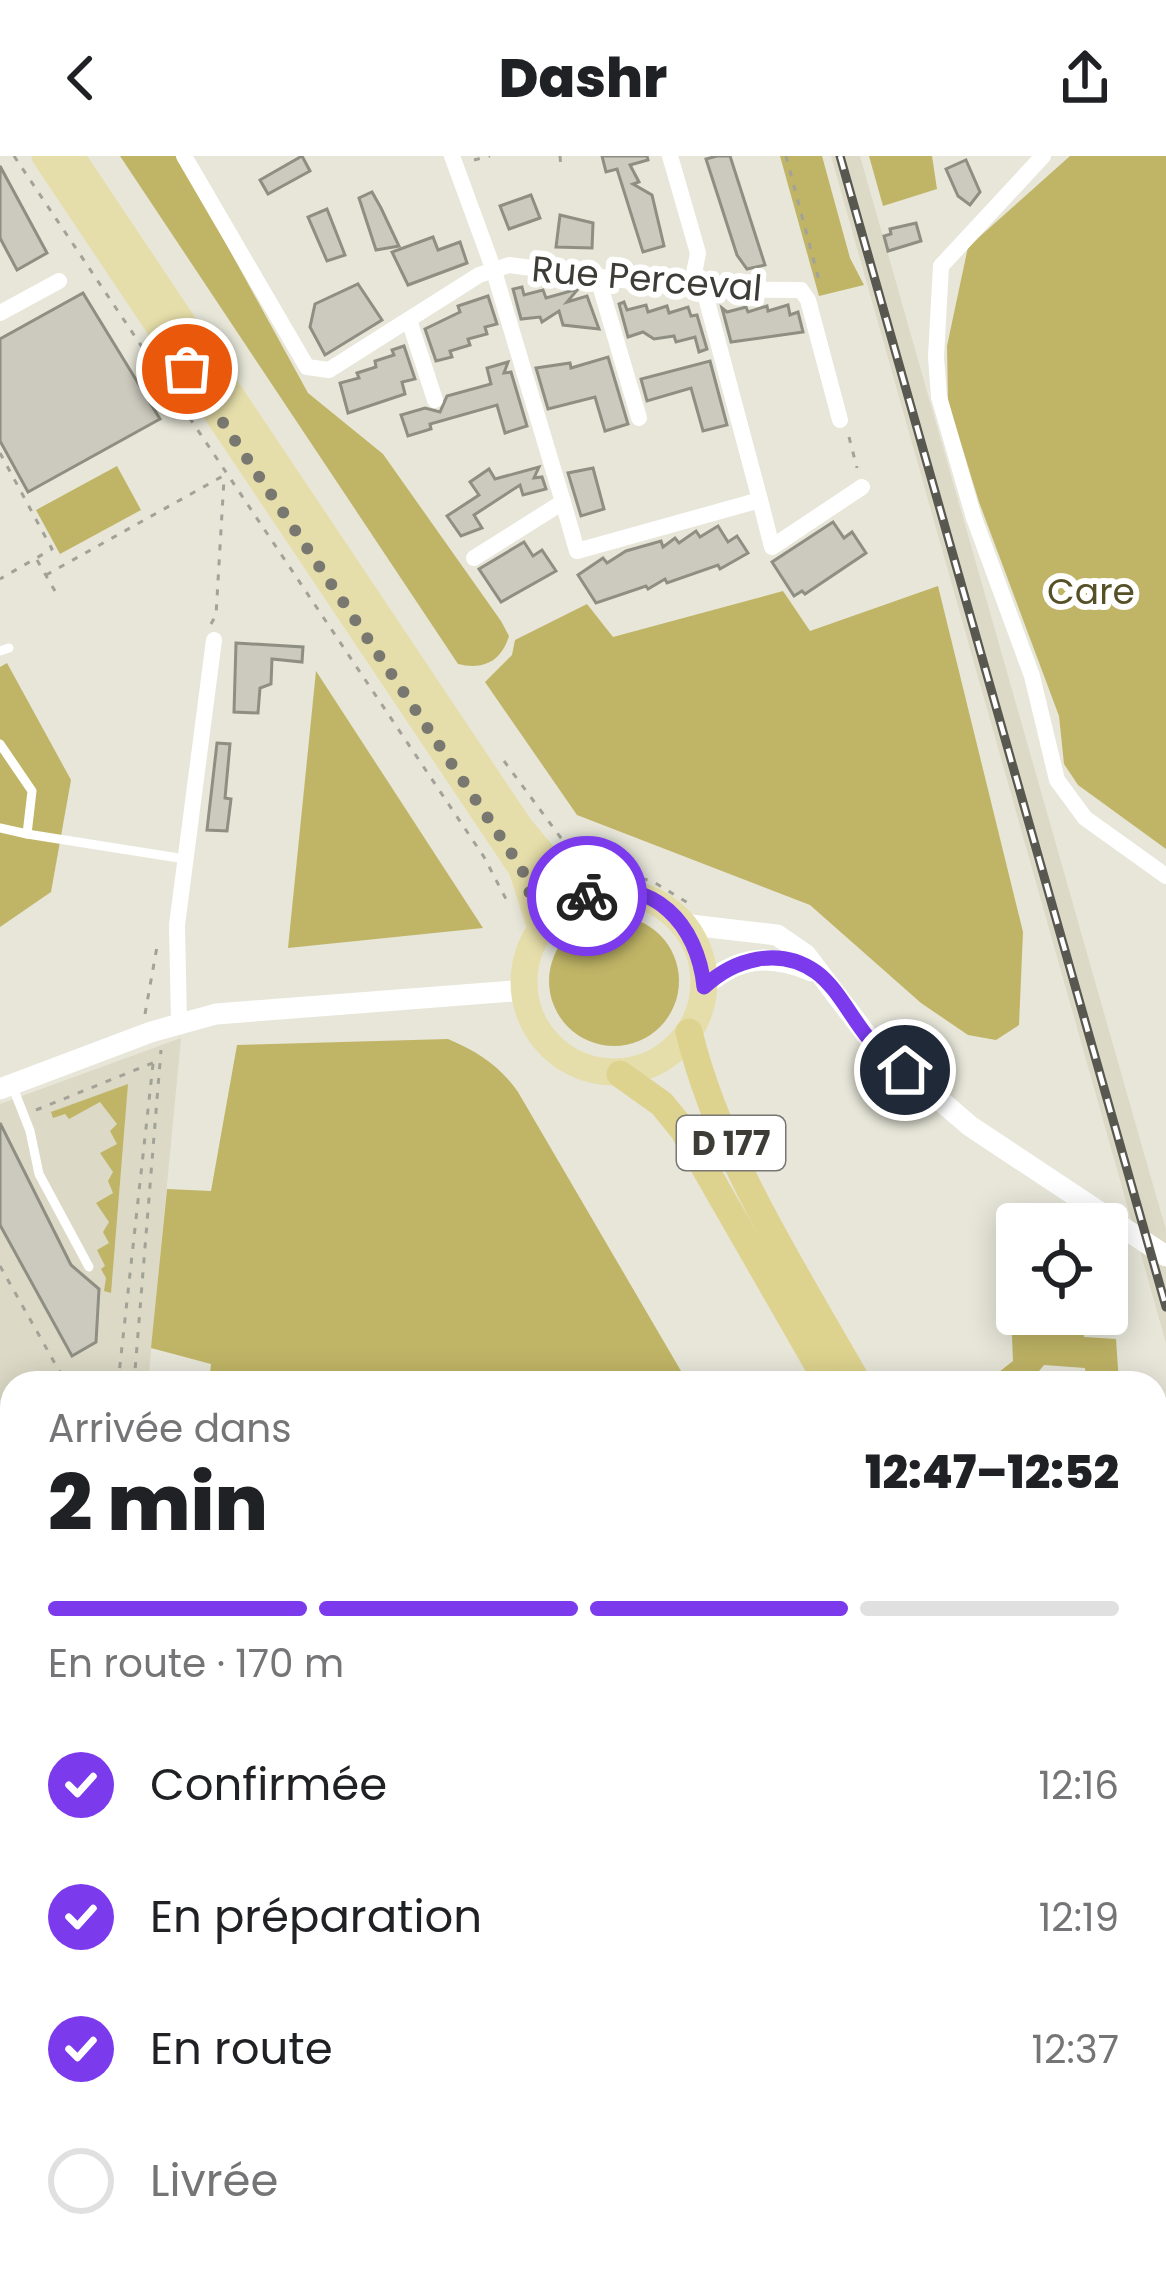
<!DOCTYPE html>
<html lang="fr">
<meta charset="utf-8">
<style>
:root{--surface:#fff;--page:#f2f2f2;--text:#202124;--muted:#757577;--line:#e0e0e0;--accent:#7c3aed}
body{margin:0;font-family:Poppins,sans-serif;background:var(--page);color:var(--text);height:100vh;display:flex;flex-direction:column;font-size:45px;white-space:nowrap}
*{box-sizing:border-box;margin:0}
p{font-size:39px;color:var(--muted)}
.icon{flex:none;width:66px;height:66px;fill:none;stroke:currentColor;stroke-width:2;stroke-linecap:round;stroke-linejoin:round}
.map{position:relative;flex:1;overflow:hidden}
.side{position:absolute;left:0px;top:1215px;width:1167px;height:903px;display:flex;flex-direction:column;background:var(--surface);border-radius:36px 36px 0 0;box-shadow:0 6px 30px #0003}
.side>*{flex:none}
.fabs{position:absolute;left:996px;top:1047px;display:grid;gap:24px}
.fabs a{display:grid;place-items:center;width:132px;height:132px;border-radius:12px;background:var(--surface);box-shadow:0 6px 30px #0003;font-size:60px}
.pin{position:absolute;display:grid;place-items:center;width:102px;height:102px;color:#fff;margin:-51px;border:6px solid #fff;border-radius:50%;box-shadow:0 3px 12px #0007}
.courier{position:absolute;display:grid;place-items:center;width:120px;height:120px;margin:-60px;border:9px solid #7c3aed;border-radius:50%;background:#fff;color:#222;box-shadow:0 3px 15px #0007}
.headline em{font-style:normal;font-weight:800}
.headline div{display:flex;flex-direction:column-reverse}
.headline{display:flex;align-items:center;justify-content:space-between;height:204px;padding:0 48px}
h1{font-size:78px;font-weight:800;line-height:90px}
.bar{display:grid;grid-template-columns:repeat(4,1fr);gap:18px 12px;align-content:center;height:144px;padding:0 48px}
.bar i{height:15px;border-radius:9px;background:var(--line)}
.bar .selected{background:var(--accent)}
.bar p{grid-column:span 4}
ol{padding:0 48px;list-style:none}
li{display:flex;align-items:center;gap:36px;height:132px}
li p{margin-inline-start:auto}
li .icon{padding:12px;border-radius:50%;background:var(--accent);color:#fff;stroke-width:4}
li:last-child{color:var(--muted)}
li i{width:66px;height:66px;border:6px solid var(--line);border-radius:50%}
header{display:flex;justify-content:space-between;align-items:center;height:156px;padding:0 48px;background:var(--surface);font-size:54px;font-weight:800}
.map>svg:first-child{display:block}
</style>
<header><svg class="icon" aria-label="back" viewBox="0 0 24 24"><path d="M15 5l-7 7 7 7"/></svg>Dashr<svg class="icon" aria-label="share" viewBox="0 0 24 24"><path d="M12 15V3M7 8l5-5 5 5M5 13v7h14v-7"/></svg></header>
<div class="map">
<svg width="1166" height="2117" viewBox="0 0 1166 2117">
<rect width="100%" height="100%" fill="#e7e6d9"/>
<g fill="#dcd9c6">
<path d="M831,0H860L1155,1036L1166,1073V1187Z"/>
<path d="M181,882L148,1227H12V1442L0,1443V948Z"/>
</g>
<g fill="#c0b566">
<path d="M120,0H178L308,237L383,298L501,465L509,480C501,506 483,514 458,508Z"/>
<path d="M780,0H822L850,102L864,129L819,140Z"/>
<path d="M869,0H932L937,33L883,50Z"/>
<path d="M1070,0H1166V693L1078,629L1064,608L1059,560L979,346L948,245L947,190L968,91Z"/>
<path d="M117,310L141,354L60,398L36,354Z"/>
<path d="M938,430L1023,776L1019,869L996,884L968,879L921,847L810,749L577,659L485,526L512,499L515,484L587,448L613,481L783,435L810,475Z"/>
<path d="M7,507L71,624L51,736L0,771V511Z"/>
<path d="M316,515L483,772L288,792Z"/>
<circle cx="614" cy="825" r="65"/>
<path d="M448,883C478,896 499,909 518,936L688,1227H209L211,1208L151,1192L167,1033L211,1035L237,889Z"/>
<path d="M128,928L111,1137L104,1135L106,1122L101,1113L105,1110L97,1094L109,1087L103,1076L109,1066L96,1047L113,1037L108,1025L113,1016L100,997L117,988L110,975L117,968L100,946L69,963L65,958L53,962L51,956Z"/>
<path d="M1011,1157L1082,1158L1084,1181L1116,1183L1119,1227H1086L1085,1212L1044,1209L1029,1227H985L1013,1205Z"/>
<path d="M12,1448V1777L0,1778V1449Z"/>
<path d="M1155,1470L1166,1471V1723L1155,1702Z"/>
<path d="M12,1851V2106H616L619,2117H0V1852Z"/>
<path d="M664,2106H878L877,2112L863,2117H667Z"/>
</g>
<g fill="#cccabe" stroke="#8f8e82" stroke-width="3">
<path d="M302,0L310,15L268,38L260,24Z"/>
<path d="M602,0H647L648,4L630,9L639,26L633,28L652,39L664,90L643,96L617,13L606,16Z"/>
<path d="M717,0H730L765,109L747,113L737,99L706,3Z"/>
<path d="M966,4L980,36L970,49L958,40L946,13Z"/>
<path d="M0,10L47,97L17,114L0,82Z"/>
<path d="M372,36L381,52L399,90L376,94L359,42Z"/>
<path d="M531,39L540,62L509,73L500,50Z"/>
<path d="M327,53L345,99L327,105L308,61Z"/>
<path d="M560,59L593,67L592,92L556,91Z"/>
<path d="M916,67L921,85L888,95L884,80L891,78L890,73Z"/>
<path d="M433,81L438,94L460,86L467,107L408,129L392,96Z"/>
<path d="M358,128L382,164L325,199L310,171L315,148Z"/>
<path d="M522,131L524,139L543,134L546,142L578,133L567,146L587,140L599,173L563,169L559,155L542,166L540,161L521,163L513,133Z"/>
<path d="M83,137L160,263L28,336L0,285V183Z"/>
<path d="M488,140L497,168L485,171L487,178L468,183L470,189L450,195L452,201L436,205L425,173L460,156L458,150Z"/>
<path d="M624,146L627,154L646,149L648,156L667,150L669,157L688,151L691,160L697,159L707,193L699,196L695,181L676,186L674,180L654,183L643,176L628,181L619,148Z"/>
<path d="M788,149L790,159L798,156L803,176L731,186L722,152L727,156L746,151L748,156L767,150L768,155Z"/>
<path d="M404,190L415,223L402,226L405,238L348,257L340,227L359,222L357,217L376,211L375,205L394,199L392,194Z"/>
<path d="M608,201L628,268L605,275L595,241L548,253L536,212L570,207L571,212Z"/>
<path d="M710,205L727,269L703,275L691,232L647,245L641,223Z"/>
<path d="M508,206L504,217L511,216L527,270L505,277L497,249L430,268L431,273L408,280L401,259L425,252L440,256L447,240L491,228L487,212Z"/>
<path d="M539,311L534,322L542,321L546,333L523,339L520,329L474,359L482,372L461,380L447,360L479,339L470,326L489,313L495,323Z"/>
<path d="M593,312L604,353L581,360L568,317Z"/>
<path d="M833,366L844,382L852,376L866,397L805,438L802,435L794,440L772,406Z"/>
<path d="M718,370L728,386L737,380L748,397L720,413L718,409L667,427L665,423L648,433L646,430L596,447L578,419L603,402L607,407L626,395L661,385L663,391L675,382L679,387L696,375L700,381Z"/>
<path d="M524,386L533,400L542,394L556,415L501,446L479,413Z"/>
<path d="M236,487L303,491L302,506L272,503L271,528L260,532L258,557L234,556Z"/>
<path d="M217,587L230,588L225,642L231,643L227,675L207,674Z"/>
<path d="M0,967L71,1109L99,1133L96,1186L72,1200L0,1069Z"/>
</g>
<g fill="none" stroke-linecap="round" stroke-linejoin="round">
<g stroke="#a3a298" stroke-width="3" stroke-dasharray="6 9" stroke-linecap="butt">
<path d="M14,0L484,701L507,745"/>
<path d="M560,0L561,12"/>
<path d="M786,0L820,128"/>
<path d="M474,4L490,0"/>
<path d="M849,281L857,312"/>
<path d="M0,297L52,393L0,423"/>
<path d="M37,404L55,435"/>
<path d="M46,419L223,320"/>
<path d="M211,468L216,459L224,323"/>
<path d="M504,605L561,682L590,707"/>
<path d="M598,712L652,725L693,750"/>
<path d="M145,858L158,785"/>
<path d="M36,954L160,904"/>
<path d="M0,1110L66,1227"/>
<path d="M118,1227L154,899"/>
<path d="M134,1227L161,894"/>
<path d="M0,1792L12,1791"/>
<path d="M1136,2106L1143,2117"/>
</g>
<g stroke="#fff" stroke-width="9">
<path d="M0,495L9,492"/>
<path d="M0,588L32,635L27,678L0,672"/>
<path d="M27,678L185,703"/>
<path d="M12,929L30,975L39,1018L89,1111"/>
<path d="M0,1847L12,1846"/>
<path d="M621,2106L625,2117"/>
</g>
<g stroke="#fff" stroke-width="16">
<path d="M184,0L307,211L329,214L479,119L509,109L691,133L801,134L808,144L840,264"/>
<path d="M452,0L493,112L563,346"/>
<path d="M670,0L698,97L691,133"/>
<path d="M1043,0L941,110L936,201L939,241L974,362L1032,520L1057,624L1085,662L1166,720"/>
<path d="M597,119L639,262"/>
<path d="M704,134L760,344"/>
<path d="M0,157L59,125"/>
<path d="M409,164L435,244"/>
<path d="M474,402L563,346L577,395L760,344L772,391L862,331"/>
<path d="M179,867L177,769L214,484"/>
<path d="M0,1418L12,1417"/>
</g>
<g stroke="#fff" stroke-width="21">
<path d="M682,768L777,779L806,799L872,886L970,970L1166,1100"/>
<path d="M704,831C738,799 771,798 812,815"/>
<path d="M0,933L151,876L216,858L526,834"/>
</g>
<g stroke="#e6deaa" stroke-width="27">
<path d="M45,0L522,713L541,772"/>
<path d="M71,0L519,670L557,716L593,737"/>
<circle cx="614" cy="826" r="90"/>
</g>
<g stroke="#ded38e" stroke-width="27">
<path d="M689,876C719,1000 796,1117 858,1227"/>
<path d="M620,918L662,948L683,974L828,1227"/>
<path d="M1155,1754L1166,1777"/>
<path d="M1155,1821L1166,1846"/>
</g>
<defs>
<path id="rail" d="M840,0L1166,1151"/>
</defs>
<use href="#rail" stroke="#585750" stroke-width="9"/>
<use href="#rail" stroke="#fff" stroke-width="4.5" stroke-dasharray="14" stroke-linecap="butt"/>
</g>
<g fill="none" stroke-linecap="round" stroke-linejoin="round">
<path stroke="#787870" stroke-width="12" stroke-dasharray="0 21.6" d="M187,213L522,713L541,772L557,756L587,740"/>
<path stroke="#7c3aed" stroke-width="15" d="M587,740C653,718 698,769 704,831C734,803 779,790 816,816C837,831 852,863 869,883C880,894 893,904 905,914"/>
</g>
<g text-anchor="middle" stroke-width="12" stroke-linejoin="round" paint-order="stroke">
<rect fill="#fff" stroke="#777673" stroke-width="3" x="677" y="960" width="108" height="54" rx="9"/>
<g font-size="33" font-weight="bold" fill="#3d3c37">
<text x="731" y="999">D 177</text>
</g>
<g font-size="36" fill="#3d3c37" stroke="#fff">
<text transform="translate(647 122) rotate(5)" y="13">Rue Perceval</text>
</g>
<g font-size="36" fill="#565026" stroke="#fff">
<text x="1091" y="448">Care</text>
</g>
</g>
</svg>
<div class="fabs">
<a><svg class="icon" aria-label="locate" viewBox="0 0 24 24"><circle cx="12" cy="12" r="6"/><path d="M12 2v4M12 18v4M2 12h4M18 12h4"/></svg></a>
</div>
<div class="pin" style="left:187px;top:213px;background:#ea580c"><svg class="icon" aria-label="bag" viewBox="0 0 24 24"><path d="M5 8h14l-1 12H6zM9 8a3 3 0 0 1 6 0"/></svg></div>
<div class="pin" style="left:905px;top:914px;background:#1f2937"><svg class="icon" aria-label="home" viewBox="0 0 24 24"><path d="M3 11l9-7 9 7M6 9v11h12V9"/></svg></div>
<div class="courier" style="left:587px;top:740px"><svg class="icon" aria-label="bike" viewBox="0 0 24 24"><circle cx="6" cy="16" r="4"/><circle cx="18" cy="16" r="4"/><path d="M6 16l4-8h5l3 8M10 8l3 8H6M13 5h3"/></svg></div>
<section class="side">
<div class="headline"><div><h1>2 min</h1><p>Arrivée dans</p></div><em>12:47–12:52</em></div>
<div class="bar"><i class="selected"></i><i class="selected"></i><i class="selected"></i><i></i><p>En route · 170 m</p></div>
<ol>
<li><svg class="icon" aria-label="check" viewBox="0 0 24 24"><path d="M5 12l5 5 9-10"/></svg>Confirmée<p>12:16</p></li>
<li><svg class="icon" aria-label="check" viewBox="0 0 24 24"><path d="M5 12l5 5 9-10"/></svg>En préparation<p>12:19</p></li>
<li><svg class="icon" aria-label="check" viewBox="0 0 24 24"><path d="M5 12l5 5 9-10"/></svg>En route<p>12:37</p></li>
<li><i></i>Livrée</li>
</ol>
</section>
</div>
